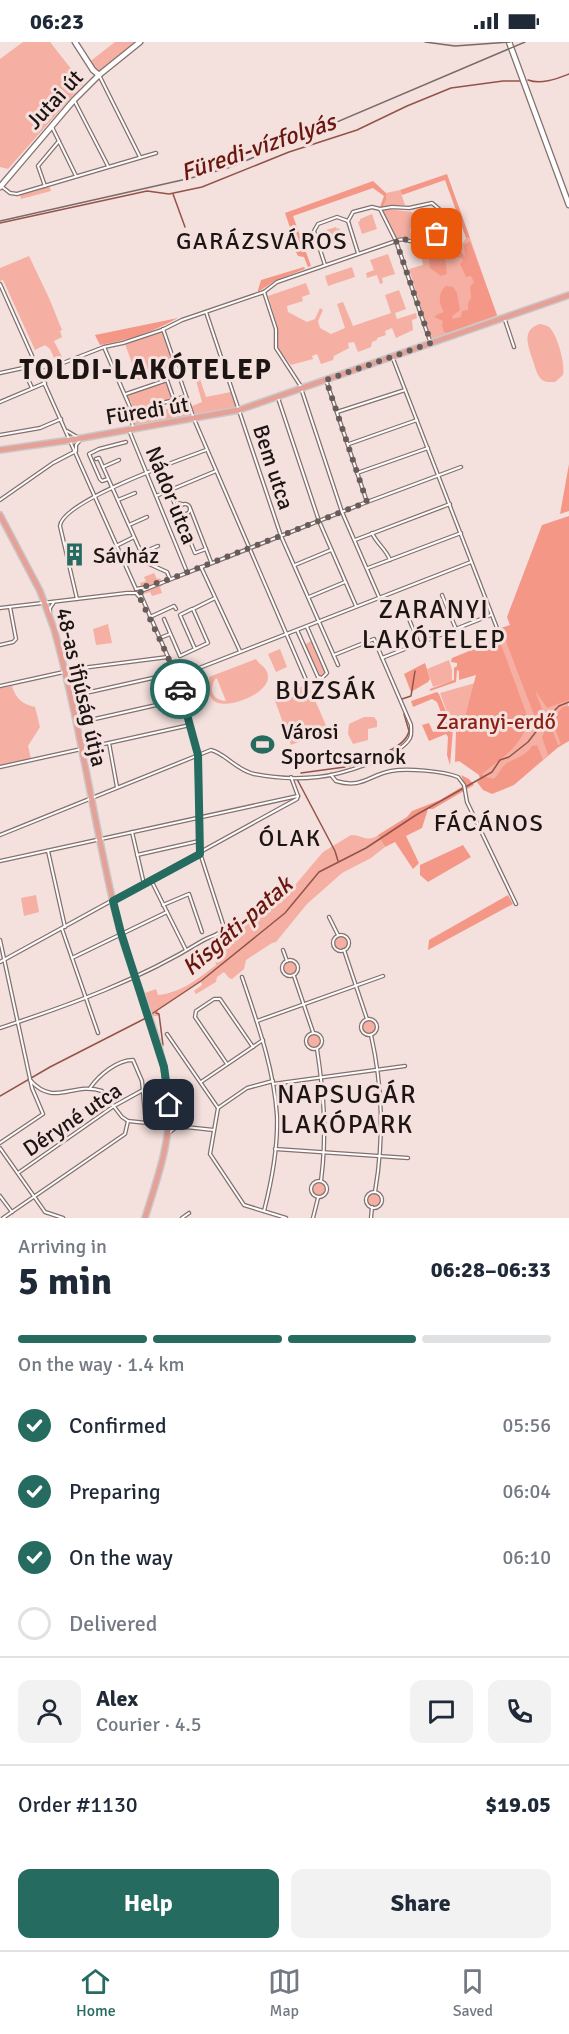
<!DOCTYPE html>
<meta charset="utf-8">
<style>
:root{--surface:#fff;--page:#f2f2f3;--text:#1f2937;--muted:#747a83;--line:#e0e1e3;--accent:#256b60}
body{margin:0;font-family:Signika,sans-serif;background:var(--page);color:var(--text);height:100vh;display:flex;flex-direction:column;font-size:22px;white-space:nowrap}
*{box-sizing:border-box;margin:0}
p{font-size:20px;color:var(--muted)}
.icon{flex:none;width:33px;height:33px;fill:none;stroke:currentColor;stroke-width:2;stroke-linecap:round;stroke-linejoin:round}
.map{position:relative;height:1176px;overflow:hidden}
.details{display:flex;flex-direction:column;background:var(--surface);flex:1}
.details>*{flex:none}
.pin{position:absolute;display:grid;place-items:center;width:51px;height:51px;color:#fff;margin:-26px;border-radius:12px;box-shadow:0 3px 9px #0006}
.courier{position:absolute;display:grid;place-items:center;width:60px;height:60px;margin:-30px;border:4px solid #256b60;border-radius:50%;background:#fff;color:#222;box-shadow:0 2px 8px #0007}
.head em{font-style:normal;font-weight:800}
.head div{display:flex;flex-direction:column-reverse}
.head{display:flex;align-items:center;justify-content:space-between;height:102px;padding:0 18px}
h1{font-size:39px;font-weight:800;line-height:45px}
.bar{display:grid;grid-template-columns:repeat(4,1fr);gap:9px 6px;align-content:center;height:72px;padding:0 18px}
.bar i{height:8px;border-radius:4px;background:var(--line)}
.bar .active{background:var(--accent)}
.bar p{grid-column:span 4}
.line{display:flex;align-items:center;gap:15px;padding:0 18px;border-top:2px solid var(--line)}
.line div{flex:1}
.round{display:grid;place-items:center;flex:none;width:63px;height:63px;border-radius:12px;background:var(--page)}
ol{padding:0 18px;list-style:none}
li{display:flex;align-items:center;gap:18px;height:66px}
li p{margin-inline-start:auto}
li .icon{padding:6px;border-radius:50%;background:var(--accent);color:#fff;stroke-width:4}
li:last-child{color:var(--muted)}
li i{width:33px;height:33px;border:3px solid var(--line);border-radius:50%}
.action{display:flex;gap:12px;margin-top:auto;padding:12px 18px}
.action a{flex:1;height:69px;border-radius:12px;background:var(--accent);color:#fff;font-size:24px;font-weight:800;line-height:69px;text-align:center}
.action a+a{background:var(--page);color:var(--text)}
.status{display:flex;justify-content:space-between;align-items:center;height:42px;padding:0 30px;background:var(--surface);direction:ltr}
.status svg{height:16px;fill:currentColor}
.menu{display:flex;justify-content:space-around;align-items:center;height:84px;border-top:2px solid var(--line);background:var(--surface);font-size:16px;color:var(--muted)}
.menu a{display:grid;justify-items:center;gap:3px}
.menu .active{color:var(--accent)}
.map>svg:first-child{display:block}
</style>
<div class="status"><b>06:23</b><svg viewBox="0 0 49 12"><path d="M0 12V9h3v3zM5 12V6h3v6zM10 12V3h3v9zM15 12V0h3v12zM26 1h20v11H26zM47 4h2v5h-2z"/></svg></div>
<div class="map">
<svg width="569" height="1176" viewBox="0 0 569 1176">
<rect width="100%" height="100%" fill="#f4e0dd"/>
<g fill="#f5b0a3" fill-rule="evenodd">
<path d="M23,0H50L83,42L8,127L0,125V17Z"/>
<path d="M115,0H137L99,36L88,21Z"/>
<path d="M49,143L51,149L21,157L20,151Z"/>
<path d="M400,148L405,163L383,165L386,158V151Z"/>
<path d="M387,167L412,170L414,175L430,171L433,183L410,187L412,197L405,195L397,197L388,183L382,170Z"/>
<path d="M372,172L377,187L362,192L358,180L360,179V177Z"/>
<path d="M336,185L337,187L339,186L344,198L328,203L323,189Z"/>
<path d="M466,196H470L497,274L431,297L409,227L423,223L421,214L463,201Z"/>
<path d="M388,212L395,232L382,236L383,241L380,242L377,233L367,236L366,231L374,228L370,218Z"/>
<path d="M29,214L49,256L62,288L60,289L62,295L54,299L63,317L56,320L50,307L45,303L35,308L3,238L0,239V226Z"/>
<path d="M352,225L355,235L328,244L325,234Z"/>
<path d="M306,241L310,252L302,255L303,259L287,264L288,270L307,280L315,277L320,266L323,268L318,279L320,286L331,292L345,286L337,262L343,260L353,284L391,271L385,253L399,248L406,267L395,271L397,277L416,271L417,276L412,278L413,288L396,296L392,286L385,289L386,293L377,296V298L372,300L371,305L358,310L354,300L348,301L349,306L334,314L333,318L321,322L317,312L312,314L313,317L291,323L278,307V286L268,254Z"/>
<path d="M540,282C544,283 546,283 549,285C557,291 566,324 563,333L555,340C550,340 545,341 541,337C537,333 535,325 533,319C529,305 520,288 540,282Z"/>
<path d="M163,289L175,325L138,338L125,302Z"/>
<path d="M193,316L206,355L231,350L236,365L195,372L192,364L202,360L190,317Z"/>
<path d="M167,338L174,358L151,364L154,372L165,370L164,368L176,364L175,361L187,357L194,377L133,387L132,376L135,375L131,359L128,360L125,352Z"/>
<path d="M154,531L157,537L160,536L163,543L160,545L162,551L152,554L150,550L144,552L140,541L146,539L144,535Z"/>
<path d="M108,582L112,601L96,603L93,587Z"/>
<path d="M502,590L507,593L534,647L537,646L569,657L562,702L542,719L530,711L495,738L485,736L481,731L496,598Z"/>
<path d="M313,598L328,634L319,637L304,603Z"/>
<path d="M280,607L287,625L276,630L268,612Z"/>
<path d="M256,617C259,623 268,625 268,635C269,652 223,671 212,657C206,650 210,643 209,635ZM216,636L217,637L226,659C212,658 208,647 216,636Z"/>
<path d="M449,618L452,628V639L433,645L427,627Z"/>
<path d="M475,641L465,675L448,673L440,651Z"/>
<path d="M308,642L328,688L291,703L274,656Z"/>
<path d="M12,644C16,657 22,662 35,665L40,685L28,704L31,717L0,724V646Z"/>
<path d="M364,675H374L377,679V685L368,687V698L353,702L348,692L349,682Z"/>
<path d="M351,793C362,793 368,801 378,793L385,805L371,816L342,831L307,862L276,900L272,901L246,918L244,927L232,937L229,936L224,930L217,935L216,940L196,952L194,949L202,943L201,939L158,968L159,974H153L145,951L156,947L158,953C181,951 199,936 216,923L214,909L227,902L223,892L227,884L251,876L270,866L285,855L323,810Z"/>
<path d="M36,853L39,870L24,874L21,856Z"/>
<circle cx="341" cy="901" r="7"/>
<circle cx="291" cy="926" r="7"/>
<circle cx="369" cy="985" r="7"/>
<circle cx="314" cy="999" r="7"/>
<circle cx="319" cy="1147" r="7"/>
<circle cx="374" cy="1158" r="7"/>
</g>
<g fill="#f49787">
<path d="M447,132L470,196H466L445,138L402,153L400,148Z"/>
<path d="M373,139L386,151V158L383,165H380L384,154L373,146L293,174L311,224L308,225L304,215L298,214L294,206L295,200L285,171Z"/>
<path d="M470,199L497,273L447,291L444,290L442,284L443,279L434,275L438,272L444,270C439,263 437,251 446,244L453,245L457,251L460,268L452,274L453,277L461,275L462,269L468,268V261L471,256L470,245L474,240L471,234L466,235L460,222L463,219L462,216H458L455,209H460L465,214L464,203Z"/>
<path d="M440,212L445,214L447,232L441,234L430,226L429,217Z"/>
<path d="M304,225L305,227L276,238L258,250V248L261,238Z"/>
<path d="M178,276C152,290 129,298 100,303L95,293Z"/>
<path d="M569,422V469L560,472Z"/>
<path d="M569,474V658L547,666L535,648L542,667L536,674L534,673L505,597L506,594L502,592L497,598L502,605L528,676C525,702 501,717 482,732L486,735L494,737C499,732 501,725 507,721C517,715 526,714 532,704L537,703L543,718L548,713L542,695L549,680L558,703L561,702L551,677L563,665L569,664V699L557,706L514,743L492,752L483,748L477,740L480,737L479,733L459,719L455,720L456,688L462,686L476,633L459,638V629L457,628L456,640L430,649V647L454,638V626L457,624V621L451,620L452,616L496,598L502,590L501,586L510,583L507,575L542,483Z"/>
<path d="M425,621L430,637L428,640L411,650L404,632Z"/>
<path d="M437,650L439,652L453,687L450,723L447,713L448,695L446,692L429,699L422,683L429,681L433,690L447,686L437,660L432,657L413,665L411,659Z"/>
<path d="M461,733L469,737L474,743L433,767H428L422,786L406,794L419,821L413,827L395,800L385,805L378,793L407,775L412,769L440,758L465,743Z"/>
<path d="M463,803L471,815L428,840L420,833V823Z"/>
<path d="M508,853L513,862L428,908L429,898Z"/>
</g>
<g fill="none" stroke-linecap="round" stroke-linejoin="round">
<g stroke="#945348" stroke-width="1.5">
<path d="M528,38C541,43 556,37 569,32"/>
<path d="M173,152L185,185"/>
<path d="M0,181L147,149L169,152L202,145L289,110L357,88L407,64L451,46L503,39H520"/>
<path d="M402,657L411,654L415,629"/>
<path d="M349,724C366,718 405,708 409,689L404,672"/>
<path d="M301,731L345,725"/>
<path d="M297,737L335,809L338,819"/>
<path d="M156,971L159,972L163,1003"/>
<path d="M150,973L201,939L285,871L319,830L366,806L416,773L492,730L500,718L509,715L528,700L546,677L559,664L569,660"/>
<path d="M0,1054L50,1025L146,976"/>
</g>
<defs>
<g id="street">
<path d="M99,33L140,115"/>
<path d="M75,60L108,124"/>
<path d="M52,85L76,134"/>
<path d="M1,144L10,151L17,152L156,111"/>
<path d="M45,144L38,124L59,99"/>
<path d="M348,179L358,211"/>
<path d="M325,223L314,189L318,182L337,175L348,179L353,170L372,165L380,167L392,165L409,166L432,161L439,167L442,186C437,194 420,200 410,199C404,198 402,196 396,199L380,167"/>
<path d="M0,242L136,547"/>
<path d="M264,250L276,287V306L300,343L342,470L379,555"/>
<path d="M206,270L281,494L338,623"/>
<path d="M505,278L514,305"/>
<path d="M163,287L194,377L307,640"/>
<path d="M104,305L130,365L133,386"/>
<path d="M392,314L497,586"/>
<path d="M40,330L104,305L123,301L162,288L182,278L264,250L277,240L396,199L430,299"/>
<path d="M0,331L23,326L32,346"/>
<path d="M326,338L367,460"/>
<path d="M126,352L167,338L174,358L186,354"/>
<path d="M278,356L319,479L356,564"/>
<path d="M0,360L45,341"/>
<path d="M151,364L174,358"/>
<path d="M337,370L405,348"/>
<path d="M129,388L187,530"/>
<path d="M67,389L77,395"/>
<path d="M0,393L40,386L61,377"/>
<path d="M349,402L417,378"/>
<path d="M76,408V403L81,397"/>
<path d="M96,417L99,416L144,517L147,521L167,530L170,537"/>
<path d="M103,425L119,418"/>
<path d="M357,431L428,406"/>
<path d="M108,437L102,439L100,437L89,412L99,407L126,400"/>
<path d="M169,448L195,511L206,507"/>
<path d="M156,454L216,429"/>
<path d="M0,458L53,421L76,409"/>
<path d="M118,458L135,451"/>
<circle cx="185" cy="467" r="5"/>
<path d="M190,466L211,520"/>
<path d="M179,467L177,461L182,462"/>
<path d="M129,483L147,475"/>
<path d="M372,491C377,502 386,507 390,518"/>
<path d="M355,498L450,462"/>
<path d="M118,503L134,495"/>
<path d="M141,511L158,504"/>
<path d="M295,523L331,508"/>
<path d="M201,525L240,609"/>
<path d="M368,526L461,491"/>
<path d="M136,547L147,545"/>
<path d="M141,549L367,460L461,425"/>
<path d="M442,553L456,587"/>
<path d="M309,555L345,540"/>
<path d="M77,557L60,484C62,459 182,417 206,408"/>
<path d="M0,566L127,551H136L142,558"/>
<path d="M192,567L180,573L195,607"/>
<path d="M405,567L419,602"/>
<path d="M50,571V566L54,560"/>
<path d="M150,575L174,564L176,567"/>
<path d="M164,577L180,614L208,601L193,567L215,556"/>
<path d="M297,588L318,635L322,636L327,631L307,585"/>
<path d="M160,596L170,592"/>
<path d="M0,603L13,600L16,597L10,565"/>
<path d="M382,616L491,573"/>
<path d="M176,635L471,520"/>
<path d="M0,644L82,626L168,615"/>
<path d="M72,654L175,631"/>
<path d="M77,681L183,657"/>
<path d="M109,701L117,745"/>
<path d="M0,725L190,683"/>
<path d="M331,733L336,739C362,747 369,733 391,729C407,726 443,729 458,735L464,743L467,760L516,862"/>
<path d="M291,735L298,754"/>
<path d="M132,790L144,842"/>
<path d="M0,793L211,708C225,711 236,728 254,732C274,736 299,737 318,735C339,733 400,715 410,696C412,692 411,687 411,683L374,597L334,613"/>
<path d="M48,809L65,885"/>
<path d="M137,813L199,799"/>
<path d="M0,819L298,754"/>
<path d="M151,838L186,908"/>
<path d="M163,863L189,852L202,890"/>
<path d="M329,875L338,893"/>
<path d="M62,887L98,991"/>
<circle cx="341" cy="901" r="8"/>
<path d="M0,898L32,1046L43,1072L0,1101"/>
<path d="M283,908L287,919"/>
<path d="M344,908L367,977"/>
<path d="M72,916L167,870"/>
<circle cx="290" cy="926" r="8"/>
<path d="M0,920L284,764L297,757L298,754"/>
<path d="M294,934L313,990"/>
<path d="M242,935C257,980 274,1026 277,1074C278,1106 272,1138 264,1169"/>
<circle cx="369" cy="985" r="8"/>
<path d="M257,979L383,934"/>
<path d="M0,986C70,963 139,938 202,899C210,894 221,893 224,885L200,811L196,703L175,631L140,551"/>
<circle cx="314" cy="999" r="8"/>
<path d="M167,992L218,1066L210,1112L244,1163L286,1176"/>
<path d="M371,993C383,1046 384,1097 375,1150"/>
<path d="M317,1007C324,1053 327,1092 321,1139"/>
<path d="M227,1022L195,975L196,969L214,957H220L253,1005"/>
<path d="M30,1038C55,1066 72,1039 102,1049L122,1075L128,1079L214,1088"/>
<path d="M201,1040L263,998"/>
<path d="M273,1042L405,1024"/>
<path d="M90,1046C99,1033 117,1018 133,1018L142,1039L145,1073"/>
<path d="M218,1066L247,1046L273,1039"/>
<path d="M170,1090L179,1083"/>
<path d="M0,1106L45,1170L63,1176"/>
<path d="M275,1107L408,1116"/>
<path d="M18,1131L114,1064L143,1048"/>
<circle cx="319" cy="1147" r="8"/>
<circle cx="374" cy="1158" r="8"/>
<path d="M0,1154L12,1170"/>
<path d="M3,1176L125,1092L128,1079"/>
<path d="M182,1176L189,1171"/>
<path d="M313,1176L318,1156"/>
<path d="M371,1176L372,1165"/>
</g>
<g id="secondary">
<path d="M75,0L93,28L99,33"/>
<path d="M509,0L569,163"/>
<path d="M0,145L74,58L99,33L140,0"/>
</g>
<g id="primary">
<path d="M0,408L71,398L239,368L569,253"/>
<path d="M0,473L40,549L54,587C81,684 94,784 118,881C133,942 167,1001 169,1065C170,1103 156,1140 145,1176"/>
</g>
</defs>
<use href="#street" stroke="#82716e" stroke-width="4.5"/>
<use href="#secondary" stroke="#82716e" stroke-width="7"/>
<use href="#primary" stroke="#c9c7c7" stroke-width="8"/>
<use href="#street" stroke="#fff" stroke-width="2"/>
<use href="#secondary" stroke="#fff" stroke-width="4.5"/>
<use href="#primary" stroke="#e5a197" stroke-width="5"/>
<g stroke="#776b69" stroke-width="1.5">
<path d="M425,0L455,4L510,0"/>
<path d="M0,179L191,136L231,125L525,0"/>
</g>
</g>
<g fill="none" stroke-linecap="round" stroke-linejoin="round">
<path stroke="#685c5a" stroke-width="6" stroke-dasharray="0 10.8" d="M180,647L168,615L138,552L141,551L140,546L170,537L367,460L326,338L431,301L396,199L404,197L411,199L437,192"/>
<path stroke="#256b60" stroke-width="8" d="M169,1063L164,1025L121,891L113,859L200,812L198,713L180,647"/>
</g>
<defs>
<symbol id="building-bare" viewBox="-9 -9 18 18"><path d="M-4-6H4V6H1V3H-1V6H-4ZM-2.5-4.3h1.7v1.8h-1.7ZM.8-4.3h1.7v1.8H.8ZM-2.5-1h1.7V.8h-1.7ZM.8-1h1.7V.8H.8Z" fill="#256b60" stroke="#f4e0dd" stroke-width="2.5" paint-order="stroke"/></symbol>
<symbol id="stadium-bare" viewBox="-9 -9 18 18"><path d="M0-5a6.5 5 0 1 0 0 10a6.5 5 0 1 0 0-10ZM-3.5-1.8h7v3.6h-7Z" fill="#256b60" stroke="#f4e0dd" stroke-width="2.5" paint-order="stroke"/></symbol>
</defs>
<g fill-rule="evenodd">
<use href="#building-bare" x="58" y="496" width="33" height="33"/>
<use href="#stadium-bare" x="246" y="686" width="33" height="33"/>
</g>
<g text-anchor="middle" stroke-width="6" stroke-linejoin="round" paint-order="stroke">
<g font-size="22" fill="#1c1514" stroke="#f4e0dd">
<text transform="translate(54 57) rotate(-47)" y="8">Jutai út</text>
<text transform="translate(147 368) rotate(-9)" y="8">Füredi út</text>
<text transform="translate(274 425) rotate(72)" y="8">Bem utca</text>
<text transform="translate(172 453) rotate(68)" y="8">Nádor utca</text>
<text transform="translate(82 645) rotate(77)" y="8">48-as ifjúság útja</text>
<text transform="translate(72 1077) rotate(-34)" y="8">Déryné utca</text>
</g>
<g font-size="22" fill="#1c1514" stroke="#f4e0dd" text-anchor="start">
<text x="93" y="521">Sávház</text>
<text x="281" y="697">Városi<tspan x="281" dy="25">Sportcsarnok</tspan></text>
</g>
<g font-size="22" fill="#8b1f13" stroke="#f4e0dd">
<text x="496" y="687">Zaranyi-erdő</text>
</g>
<g font-size="24" font-style="italic" fill="#69170e" stroke="#f4e0dd">
<text transform="translate(258 105) rotate(-19)" y="8">Füredi-vízfolyás</text>
<text transform="translate(237 884) rotate(-41)" y="8">Kisgáti-patak</text>
</g>
<g font-size="24" letter-spacing="1.5" fill="#1c1514" stroke="#f4e0dd">
<text x="262" y="207">GARÁZSVÁROS</text>
<text x="489" y="789">FÁCÁNOS</text>
<text x="290" y="804">ÓLAK</text>
</g>
<g font-size="26" letter-spacing="1.5" fill="#1c1514" stroke="#f4e0dd">
<text x="434" y="576">ZARANYI<tspan x="434" dy="30">LAKÓTELEP</tspan></text>
<text x="326" y="657">BUZSÁK</text>
<text x="347" y="1061">NAPSUGÁR<tspan x="347" dy="30">LAKÓPARK</tspan></text>
</g>
<g font-size="28" font-weight="bold" letter-spacing="1.5" fill="#1c1514" stroke="#f4e0dd">
<text x="146" y="337">TOLDI-LAKÓTELEP</text>
</g>
</g>
</svg>
<div class="pin" style="left:437px;top:192px;background:#ea580c"><svg class="icon" aria-label="bag" viewBox="0 0 24 24"><path d="M5 8h14l-1 12H6zM9 8a3 3 0 0 1 6 0"/></svg></div>
<div class="pin" style="left:169px;top:1063px;background:#1f2937"><svg class="icon" aria-label="home" viewBox="0 0 24 24"><path d="M3 11l9-7 9 7M6 9v11h12V9"/></svg></div>
<div class="courier" style="left:180px;top:647px"><svg class="icon" aria-label="car" viewBox="0 0 24 24"><path d="M5 17H2v-5l4-1 3-4h7l3 4 3 1v5h-3M9 17h6M6 11h13"/><circle cx="7" cy="17" r="2"/><circle cx="17" cy="17" r="2"/></svg></div>
</div>
<section class="details">
<div class="head"><div><h1>5 min</h1><p>Arriving in</p></div><em>06:28–06:33</em></div>
<div class="bar"><i class="active"></i><i class="active"></i><i class="active"></i><i></i><p>On the way · 1.4 km</p></div>
<ol>
<li><svg class="icon" aria-label="check" viewBox="0 0 24 24"><path d="M5 12l5 5 9-10"/></svg>Confirmed<p>05:56</p></li>
<li><svg class="icon" aria-label="check" viewBox="0 0 24 24"><path d="M5 12l5 5 9-10"/></svg>Preparing<p>06:04</p></li>
<li><svg class="icon" aria-label="check" viewBox="0 0 24 24"><path d="M5 12l5 5 9-10"/></svg>On the way<p>06:10</p></li>
<li><i></i>Delivered</li>
</ol>
<div class="line" style="height:108px"><a class="round"><svg class="icon" aria-label="person" viewBox="0 0 24 24"><circle cx="12" cy="8" r="4"/><path d="M4 21q1-7 8-7t8 7"/></svg></a><div><b>Alex</b><p>Courier · 4.5</p></div><a class="round"><svg class="icon" aria-label="chat" viewBox="0 0 24 24"><path d="M4 5h16v11H9l-5 4z"/></svg></a><a class="round"><svg class="icon" aria-label="phone" viewBox="0 0 24 24"><path d="M5 4h4l2 5-3 2q2 4 5 5l2-3 5 2v4C11 20 4 13 5 4z"/></svg></a></div>
<div class="line" style="height:78px"><div>Order #1130</div><b>$19.05</b></div>
<div class="action"><a>Help</a><a>Share</a></div>
</section>
<nav class="menu">
<a class="active"><svg class="icon" aria-label="home" viewBox="0 0 24 24"><path d="M3 11l9-7 9 7M6 9v11h12V9"/></svg>Home</a>
<a><svg class="icon" aria-label="map" viewBox="0 0 24 24"><path d="M3 6l6-2 6 2 6-2v14l-6 2-6-2-6 2zM9 4v14M15 6v14"/></svg>Map</a>
<a><svg class="icon" aria-label="saved" viewBox="0 0 24 24"><path d="M7 4h10v16l-5-4-5 4z"/></svg>Saved</a>
</nav>
